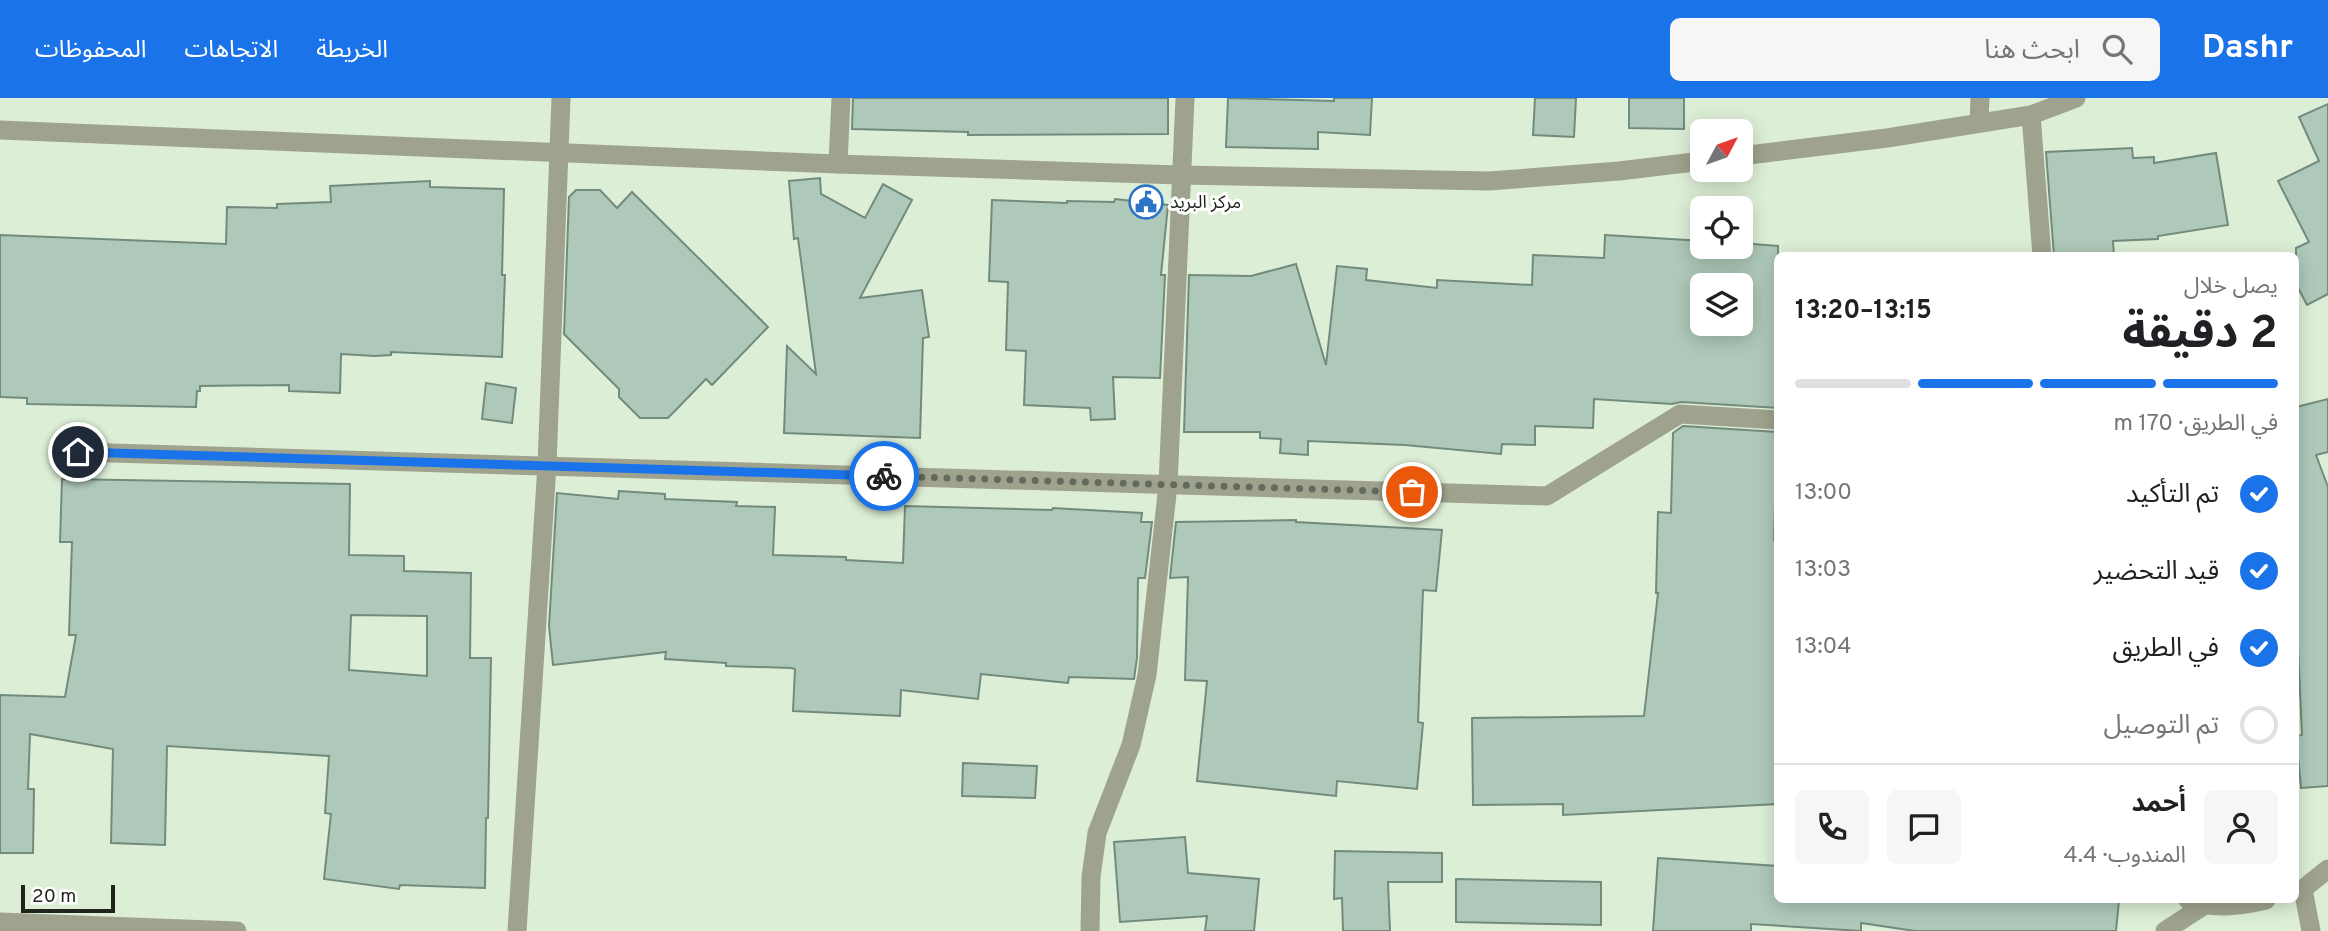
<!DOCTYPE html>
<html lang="ar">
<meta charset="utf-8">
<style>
:root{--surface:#fff;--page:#f6f6f6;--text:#202124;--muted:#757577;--line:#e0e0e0;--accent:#1a73e8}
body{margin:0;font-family:Overpass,"Noto Sans Arabic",sans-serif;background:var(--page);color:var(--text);direction:rtl;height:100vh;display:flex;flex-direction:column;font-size:26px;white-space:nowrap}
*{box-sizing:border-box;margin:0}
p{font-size:23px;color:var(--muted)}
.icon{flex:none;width:38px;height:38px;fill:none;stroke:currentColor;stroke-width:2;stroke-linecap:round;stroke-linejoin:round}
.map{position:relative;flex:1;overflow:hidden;direction:ltr}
.drawer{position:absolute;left:1774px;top:154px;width:525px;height:651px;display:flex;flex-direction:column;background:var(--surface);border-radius:10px;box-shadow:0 4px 18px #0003;direction:rtl}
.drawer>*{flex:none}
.needle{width:46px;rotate:49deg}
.buttons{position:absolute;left:1690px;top:21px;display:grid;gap:14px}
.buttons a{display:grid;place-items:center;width:63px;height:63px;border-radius:10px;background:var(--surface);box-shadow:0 4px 18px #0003;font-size:35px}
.scale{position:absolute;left:21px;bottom:18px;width:94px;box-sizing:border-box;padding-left:7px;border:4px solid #1f251d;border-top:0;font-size:19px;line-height:24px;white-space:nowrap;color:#1f251d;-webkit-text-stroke:5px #fff;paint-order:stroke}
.pin{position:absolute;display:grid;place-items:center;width:60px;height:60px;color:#fff;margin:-30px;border:4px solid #fff;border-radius:50%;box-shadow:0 2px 7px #0007}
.courier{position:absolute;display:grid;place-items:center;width:70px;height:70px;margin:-35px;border:5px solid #1a73e8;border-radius:50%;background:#fff;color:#222;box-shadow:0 2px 9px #0007}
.summary em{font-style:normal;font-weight:700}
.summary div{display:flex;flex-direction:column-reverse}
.summary{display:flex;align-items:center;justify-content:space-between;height:119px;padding:0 21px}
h1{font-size:46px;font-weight:700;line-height:52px}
.bar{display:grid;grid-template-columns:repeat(4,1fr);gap:10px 7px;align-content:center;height:84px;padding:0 21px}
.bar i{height:9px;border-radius:5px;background:var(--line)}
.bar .current{background:var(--accent)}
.bar p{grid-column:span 4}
.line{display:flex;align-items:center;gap:18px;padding:0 21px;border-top:2px solid var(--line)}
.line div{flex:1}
.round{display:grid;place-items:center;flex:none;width:74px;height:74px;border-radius:10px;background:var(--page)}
ol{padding:0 21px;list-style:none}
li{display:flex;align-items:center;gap:21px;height:77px}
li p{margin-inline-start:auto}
li .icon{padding:7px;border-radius:50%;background:var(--accent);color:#fff;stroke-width:4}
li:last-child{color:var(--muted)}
li i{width:38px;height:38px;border:4px solid var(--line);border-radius:50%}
header{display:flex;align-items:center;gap:42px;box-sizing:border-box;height:98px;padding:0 35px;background:var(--accent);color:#fff}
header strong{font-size:33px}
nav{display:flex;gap:38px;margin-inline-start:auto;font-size:24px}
.search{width:490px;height:63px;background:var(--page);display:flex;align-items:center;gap:18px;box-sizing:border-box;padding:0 24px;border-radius:10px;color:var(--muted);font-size:26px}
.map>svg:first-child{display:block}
</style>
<header>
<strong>Dashr</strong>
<div class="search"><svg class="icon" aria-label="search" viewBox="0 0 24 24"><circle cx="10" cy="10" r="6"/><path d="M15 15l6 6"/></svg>ابحث هنا</div>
<nav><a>الخريطة</a><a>الاتجاهات</a><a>المحفوظات</a></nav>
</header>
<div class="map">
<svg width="2328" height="833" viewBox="0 0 2328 833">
<rect width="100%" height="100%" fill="#ddeed6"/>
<g fill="#aec8b9" stroke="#728b7d" stroke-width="2" fill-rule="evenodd">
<path d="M853,0H1168V36L968,37V34L852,31Z"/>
<path d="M1228,0L1334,3V0H1372L1370,37L1318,34V51L1226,49Z"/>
<path d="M1535,0H1576L1574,39L1533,37Z"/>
<path d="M1629,0H1684V31L1629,30Z"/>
<path d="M2328,6V196L2307,207L2296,186V150L2309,144L2278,83L2319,63L2299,19Z"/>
<path d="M2132,50L2133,60L2154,59V65L2216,55L2228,127L2158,138V141L2113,143L2114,158H2054L2046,54Z"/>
<path d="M820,80L821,96L865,120L883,86L912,102L860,200L922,192L929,239L923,240L920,340L784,335L787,248L816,276L798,140L794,141L789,83Z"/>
<path d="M430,83V89L504,91L502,177H505L502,259L391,254V257L375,258L341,256L340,295L289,293V287L200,288V293H197L196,309L27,306V300L0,299V137L226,146L227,109L277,110V106L331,104L330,88Z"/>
<path d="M576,92H600L617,110L632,94L768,229L712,287L706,281L668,320H640L619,299V291L564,236L569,99Z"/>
<path d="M1115,101L1168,107L1161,177H1165L1160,280L1113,279L1115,321L1091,322L1090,310L1024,307L1026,253L1006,252L1008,184L989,183L992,102L1067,105V103L1114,104Z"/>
<path d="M1605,137L1703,143V149H1741V145L1778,148V310L1681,304L1672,306L1594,301L1593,330L1535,328V347L1502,346L1501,356L1405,347L1308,343V357L1280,355L1281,341L1260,340V334H1184L1189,177L1251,178L1296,166L1326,267L1337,168L1367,171L1366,182L1437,190V182L1532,187L1533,157L1604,160ZM1703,187H1741V226H1703Z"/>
<path d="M486,285L516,290L512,325L482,321Z"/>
<path d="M2328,301V354L2316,357L2328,389V688L2301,690L2296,638L2302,637L2298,549H2296V309Z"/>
<path d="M1683,328L1777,334L1774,442H1778V706L1563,717V706L1473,707L1472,620L1644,618L1658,495H1656L1658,414L1671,415L1673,335Z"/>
<path d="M62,381L350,386L349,457L404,458V473L471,475L470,560H491L488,720H486L485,790L400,787L399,791L324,781L331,716L325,715L329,658L167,648L165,747L111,745L113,651L30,636L28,691H34L33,755H0V597L65,599L76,537H69L72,444H60ZM351,517L427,518V578L349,572Z"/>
<path d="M619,393L665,396V401L737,404L736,408L775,409L773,457L846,459V462L903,465L905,408L1052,412L1053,410L1142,415L1141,424H1152L1145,480H1138L1137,560L1134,581L1069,579L1068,585L981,576L978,601L901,592L900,618L793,613L795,571L791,570L726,568V565L665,561L666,554L553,567L549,528L557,395L618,401Z"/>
<path d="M1296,422V424L1442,432L1436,493L1423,492L1418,624L1423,625L1417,691L1337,683L1336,698L1197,683L1207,583L1185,582L1188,479L1170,480L1176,424Z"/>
<path d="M963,665L1037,668L1035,700L962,698Z"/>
<path d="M1185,739L1188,775L1259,781L1254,833H1205L1207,818L1120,824L1114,744Z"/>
<path d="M1335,753L1442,755V784H1388L1390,833H1343L1342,800L1334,801Z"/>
<path d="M1658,760L1778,768V802H2119L2116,833H1915L1861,825V833L1751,826V833H1653Z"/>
<path d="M1456,781L1601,784V827L1456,824Z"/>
</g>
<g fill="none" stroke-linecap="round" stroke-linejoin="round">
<g stroke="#9fa38d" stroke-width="19">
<path d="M2031,17L2042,158"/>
<path d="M1979,25L1980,0"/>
<path d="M838,66L841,0"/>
<path d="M78,354L1547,398L1680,316L1778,322"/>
<path d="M2303,791L2311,833"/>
<path d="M2296,793L2303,791L2328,771"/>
<path d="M2188,802C2213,812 2241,808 2266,802"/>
<path d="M0,824L237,833"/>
<path d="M517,833L547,367L561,0"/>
<path d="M1090,833L1091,779L1097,735L1131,647L1147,577L1168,387L1185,0"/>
<path d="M2165,833L2203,808"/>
</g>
<g stroke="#9fa38d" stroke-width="19">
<path d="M0,32L838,66L1180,77L1489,83L1619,73L1703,63"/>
<path d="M1741,58L1887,40L2031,17L2076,0"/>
</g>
</g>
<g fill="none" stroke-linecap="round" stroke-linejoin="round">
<path stroke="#626b5e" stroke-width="7" stroke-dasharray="0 12.6" d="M884,378L1412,394"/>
<path stroke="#1a73e8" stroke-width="9" d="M78,354L884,378"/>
</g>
<defs>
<symbol id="civic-ring" viewBox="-11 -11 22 22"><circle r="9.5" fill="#fff" stroke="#2c75c6" stroke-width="1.5"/><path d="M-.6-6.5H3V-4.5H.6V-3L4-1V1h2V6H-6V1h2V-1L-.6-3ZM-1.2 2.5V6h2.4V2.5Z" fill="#2c75c6"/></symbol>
</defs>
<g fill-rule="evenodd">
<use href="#civic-ring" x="1127" y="85" width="38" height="38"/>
</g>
<g text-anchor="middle" stroke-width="6" stroke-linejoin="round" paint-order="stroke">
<g font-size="18" fill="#1f251d" stroke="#fff" text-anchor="start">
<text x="1170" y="110">مركز البريد</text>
</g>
</g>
</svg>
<div class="buttons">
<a><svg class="needle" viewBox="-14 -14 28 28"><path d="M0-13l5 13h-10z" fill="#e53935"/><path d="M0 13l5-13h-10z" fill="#757577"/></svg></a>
<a><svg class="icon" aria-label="locate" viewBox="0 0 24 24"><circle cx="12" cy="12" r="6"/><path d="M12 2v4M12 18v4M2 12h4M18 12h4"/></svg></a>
<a><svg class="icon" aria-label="layers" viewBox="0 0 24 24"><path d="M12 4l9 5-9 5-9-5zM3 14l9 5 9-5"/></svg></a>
</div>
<div class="scale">20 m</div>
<div class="pin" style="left:1412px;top:394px;background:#ea580c"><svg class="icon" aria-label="bag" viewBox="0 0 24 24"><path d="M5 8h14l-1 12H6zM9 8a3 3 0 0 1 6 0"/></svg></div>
<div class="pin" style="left:78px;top:354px;background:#1f2937"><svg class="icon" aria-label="home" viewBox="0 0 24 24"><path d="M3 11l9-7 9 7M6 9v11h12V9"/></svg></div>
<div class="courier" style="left:884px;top:378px"><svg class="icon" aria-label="bike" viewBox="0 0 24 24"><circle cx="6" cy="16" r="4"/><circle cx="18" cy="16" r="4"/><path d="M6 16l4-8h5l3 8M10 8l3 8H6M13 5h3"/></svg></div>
<section class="drawer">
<div class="summary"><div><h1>2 دقيقة</h1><p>يصل خلال</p></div><em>13:15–13:20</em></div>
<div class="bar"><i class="current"></i><i class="current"></i><i class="current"></i><i></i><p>في الطريق · 170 m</p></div>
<ol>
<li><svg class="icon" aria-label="check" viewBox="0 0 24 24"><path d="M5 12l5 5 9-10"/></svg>تم التأكيد<p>13:00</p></li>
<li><svg class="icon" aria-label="check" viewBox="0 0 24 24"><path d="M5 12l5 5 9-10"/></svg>قيد التحضير<p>13:03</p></li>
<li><svg class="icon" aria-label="check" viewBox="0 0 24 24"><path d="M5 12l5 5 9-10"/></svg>في الطريق<p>13:04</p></li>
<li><i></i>تم التوصيل</li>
</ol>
<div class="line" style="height:126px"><a class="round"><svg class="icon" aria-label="person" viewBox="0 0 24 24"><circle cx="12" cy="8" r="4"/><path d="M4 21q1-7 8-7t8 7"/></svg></a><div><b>أحمد</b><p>المندوب · 4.4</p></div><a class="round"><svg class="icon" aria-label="chat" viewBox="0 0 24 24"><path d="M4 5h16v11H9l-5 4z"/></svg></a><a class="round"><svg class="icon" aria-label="phone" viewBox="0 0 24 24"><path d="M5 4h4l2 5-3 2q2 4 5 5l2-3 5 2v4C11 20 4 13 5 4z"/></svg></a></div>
</section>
</div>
